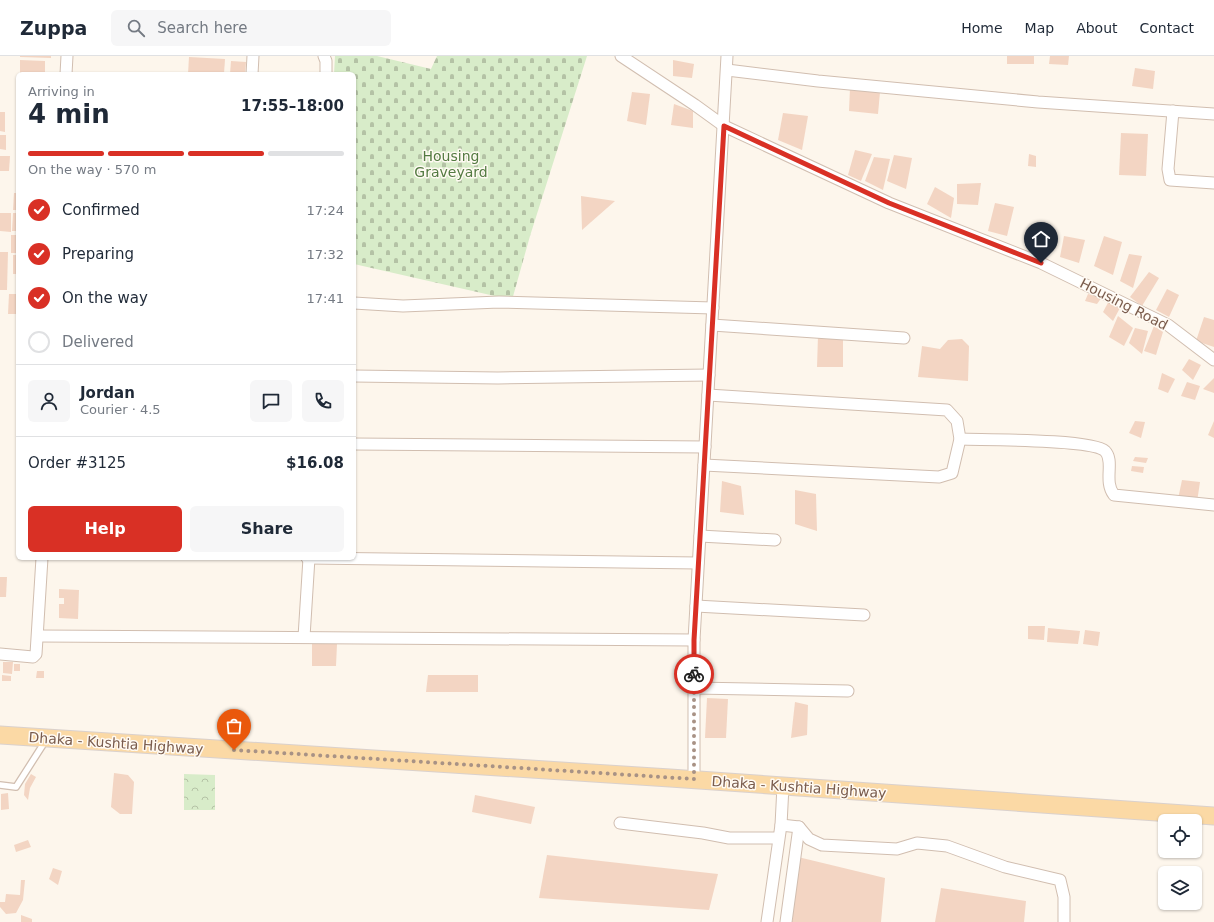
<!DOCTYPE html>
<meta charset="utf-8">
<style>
:root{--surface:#fff;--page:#f6f6f7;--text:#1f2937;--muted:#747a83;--line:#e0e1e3;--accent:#d93025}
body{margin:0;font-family:"DejaVu Sans",sans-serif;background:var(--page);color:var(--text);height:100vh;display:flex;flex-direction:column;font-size:15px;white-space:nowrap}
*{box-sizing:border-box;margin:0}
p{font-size:13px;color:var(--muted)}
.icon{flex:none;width:22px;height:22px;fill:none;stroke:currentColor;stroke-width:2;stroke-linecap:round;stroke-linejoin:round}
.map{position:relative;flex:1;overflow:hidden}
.details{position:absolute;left:16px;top:16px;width:340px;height:488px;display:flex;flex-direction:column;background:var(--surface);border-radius:6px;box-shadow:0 1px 3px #0004}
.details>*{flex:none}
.fabs{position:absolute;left:1158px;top:758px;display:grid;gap:8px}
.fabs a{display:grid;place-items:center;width:44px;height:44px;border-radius:6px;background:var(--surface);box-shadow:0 1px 3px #0004;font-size:20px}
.pin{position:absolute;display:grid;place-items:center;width:34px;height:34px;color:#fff;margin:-41px -17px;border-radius:50% 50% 50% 0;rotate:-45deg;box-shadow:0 0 4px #0007}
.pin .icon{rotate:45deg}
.courier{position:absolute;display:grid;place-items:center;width:40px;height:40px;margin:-20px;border:3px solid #d93025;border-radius:50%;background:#fff;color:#222;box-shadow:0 1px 5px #0007}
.headline em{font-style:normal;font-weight:600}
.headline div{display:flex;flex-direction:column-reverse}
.headline{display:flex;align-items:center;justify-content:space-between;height:68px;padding:0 12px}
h1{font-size:26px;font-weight:600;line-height:30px}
.bar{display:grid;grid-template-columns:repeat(4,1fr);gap:6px 4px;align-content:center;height:48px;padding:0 12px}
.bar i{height:5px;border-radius:3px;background:var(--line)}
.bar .current{background:var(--accent)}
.bar p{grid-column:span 4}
.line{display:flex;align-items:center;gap:10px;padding:0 12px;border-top:1px solid var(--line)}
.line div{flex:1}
.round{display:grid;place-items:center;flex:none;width:42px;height:42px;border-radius:6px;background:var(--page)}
ol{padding:0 12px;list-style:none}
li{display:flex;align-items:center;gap:12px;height:44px}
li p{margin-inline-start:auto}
li .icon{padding:4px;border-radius:50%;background:var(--accent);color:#fff;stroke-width:4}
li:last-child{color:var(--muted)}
li i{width:22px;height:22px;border:2px solid var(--line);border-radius:50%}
.cta{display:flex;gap:8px;margin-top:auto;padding:8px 12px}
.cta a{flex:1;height:46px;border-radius:6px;background:var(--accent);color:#fff;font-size:16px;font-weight:600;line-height:46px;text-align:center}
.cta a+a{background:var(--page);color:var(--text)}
header{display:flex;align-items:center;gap:24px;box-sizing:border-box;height:56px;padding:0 20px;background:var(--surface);border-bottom:1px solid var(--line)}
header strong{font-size:19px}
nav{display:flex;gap:22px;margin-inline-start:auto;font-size:14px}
.search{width:280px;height:36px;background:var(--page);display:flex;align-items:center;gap:10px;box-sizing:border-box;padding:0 14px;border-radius:6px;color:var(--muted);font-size:15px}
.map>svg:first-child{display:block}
</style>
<header>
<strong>Zuppa</strong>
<div class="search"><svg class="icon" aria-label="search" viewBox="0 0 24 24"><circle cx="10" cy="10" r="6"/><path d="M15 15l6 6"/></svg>Search here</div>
<nav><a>Home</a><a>Map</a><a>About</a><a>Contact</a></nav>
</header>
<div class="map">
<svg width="1214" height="866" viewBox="0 0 1214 866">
<defs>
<pattern id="forest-crowns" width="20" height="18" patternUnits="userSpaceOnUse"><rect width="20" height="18" fill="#d8ecc9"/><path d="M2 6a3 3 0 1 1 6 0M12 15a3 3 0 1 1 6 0" fill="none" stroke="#b4c2a5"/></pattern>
<pattern id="cemetery-stones" width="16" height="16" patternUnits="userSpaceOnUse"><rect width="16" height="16" fill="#d8ecc9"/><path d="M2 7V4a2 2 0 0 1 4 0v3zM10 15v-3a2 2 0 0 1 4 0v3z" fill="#b4c2a5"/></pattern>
</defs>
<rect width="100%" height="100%" fill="#fdf6ec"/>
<path fill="url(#forest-crowns)" d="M184,718L215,719V754H184Z"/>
<path fill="url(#cemetery-stones)" d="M335,0H377L431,13L437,0H587L530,180L512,244L354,208V18H334Z"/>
<g fill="#f3d5c3">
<path d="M20,0H51V2L20,1Z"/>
<rect x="1007" y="0" width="27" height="8"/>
<path d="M1050,0H1069L1068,9L1049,8Z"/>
<path d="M189,1L225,3L224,18H188Z"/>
<path d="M20,4L45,5V18H20Z"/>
<path d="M673,4L694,8L692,22L673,20Z"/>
<path d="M231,5L246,6L245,18H230Z"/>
<path d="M1135,12L1155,15L1153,33L1132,30Z"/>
<path d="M850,32L880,36L878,58L849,55Z"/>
<path d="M632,36L650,38L646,69L627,65Z"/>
<path d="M674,48L693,55V72L671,69Z"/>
<path d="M0,56H5V76L0,75Z"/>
<path d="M783,57L808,60L802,94L778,84Z"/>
<path d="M1121,77L1148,78L1146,120L1119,119Z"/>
<path d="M0,79H6V94L0,93Z"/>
<path d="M855,94L872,98L861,125L848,119Z"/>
<path d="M1029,98L1036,100V111L1028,110Z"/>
<path d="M894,99L912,102L906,133L887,125Z"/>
<path d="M0,100H10L9,115H0Z"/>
<path d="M874,101L890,103L883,134L865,125Z"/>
<path d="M981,127L978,149L957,148V128Z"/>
<path d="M935,131L954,142L951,162L927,148Z"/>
<path d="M14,137H18V154H13Z"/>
<path d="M581,140L615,145L582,174Z"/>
<path d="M995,147L1014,151L1007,180L988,175Z"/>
<path d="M0,157H11V176L0,175Z"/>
<path d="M13,157H18V175H12Z"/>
<rect x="11" y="179" width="7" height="18"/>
<path d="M1064,180L1085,184L1079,207L1060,201Z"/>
<path d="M1104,180L1122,186L1113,219L1094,210Z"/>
<path d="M0,196H8L7,234H0Z"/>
<path d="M1129,198L1142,200L1133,232L1120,225Z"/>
<rect x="13" y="199" width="5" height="19"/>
<path d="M1149,216L1159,222L1142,250L1130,241Z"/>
<path d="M1167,233L1179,239L1169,261L1156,254Z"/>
<path d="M9,238H18V258H8Z"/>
<path d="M1088,238L1102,241L1097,248L1085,245Z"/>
<path d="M1110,243L1121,250L1113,265L1103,256Z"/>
<path d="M1118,260L1133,272L1124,290L1109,281Z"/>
<path d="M1204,261L1214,264V291L1196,285Z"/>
<path d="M1154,270L1163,276L1156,299L1144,295Z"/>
<path d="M1135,272L1148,275L1142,298L1129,287Z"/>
<path d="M818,280H843V311H817Z"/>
<path d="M962,283L969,290L968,325L918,321L922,290L940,293L948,284Z"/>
<path d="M1189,303L1201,309L1193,324L1182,314Z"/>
<path d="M1162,317L1175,323L1168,337L1158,333Z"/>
<path d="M1214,322V337L1203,333Z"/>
<path d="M1187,326L1200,330L1195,344L1181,340Z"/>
<path d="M1135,365L1145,366L1141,382L1129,377Z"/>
<path d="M1214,365V382L1208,379Z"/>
<path d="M1135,401L1148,402L1146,407L1133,405Z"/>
<path d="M1132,410L1144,411L1143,417L1131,415Z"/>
<path d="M1182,424L1200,426L1197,446L1178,443Z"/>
<path d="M722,425L741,430L744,459L720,456Z"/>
<path d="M795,434L816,438L817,475L795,468Z"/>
<path d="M0,521H7L6,541H0Z"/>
<path d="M59,533L79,534L78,563L59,562V548H64V542H59Z"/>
<path d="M1028,570H1045L1044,584L1028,583Z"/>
<path d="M1048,572L1080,575L1078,588L1047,586Z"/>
<path d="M1085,574L1100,576L1098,590L1083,588Z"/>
<path d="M312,587L337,588L336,610H312Z"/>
<path d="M3,606H13L12,618L3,617Z"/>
<rect x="14" y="608" width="6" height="7"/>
<path d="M37,615H44V622H36Z"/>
<path d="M2,619L11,620V625H2Z"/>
<path d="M428,619H478V636H426Z"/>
<path d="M707,642L728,643L726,682H705Z"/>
<path d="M795,646L808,649L807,679L791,682Z"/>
<path d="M114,717L128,719L134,726L132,758H120L111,751Z"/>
<path d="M31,718L36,721L30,732L28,744L24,739L25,728Z"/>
<path d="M8,737L9,753L1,754V738Z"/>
<path d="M475,739L535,751L531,768L472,756Z"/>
<path d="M28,784L31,791L16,796L14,789Z"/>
<path d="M547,799L718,818L709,854L539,842Z"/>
<path d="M798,801L885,822L881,866H792Z"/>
<path d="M53,812L62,815L58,829L49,823Z"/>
<path d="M21,824H25L23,844L16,857L6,858L0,851V846H5L6,838L20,839Z"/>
<path d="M941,832L1026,845L1024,866H935Z"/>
<path d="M21,859L32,863V866H21Z"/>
</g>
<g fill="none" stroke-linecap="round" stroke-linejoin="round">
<defs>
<path id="lane" d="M0,729L16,731L46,684"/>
<g id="street">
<path d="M324,0L326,5V18"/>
<path d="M621,0L695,49L724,70L889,147L1041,207L1168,269L1214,304"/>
<path d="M727,14L818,25L1038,46L1214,58"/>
<path d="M66,18L67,0"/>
<path d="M252,18L253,0"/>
<path d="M1173,55L1168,113L1170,124L1214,127"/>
<path d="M354,247L403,250L499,246L713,252"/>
<path d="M712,269L904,282"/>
<path d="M354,320L498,322L709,319"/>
<path d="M960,383C984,384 1092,383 1105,395C1115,405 1103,425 1114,439L1214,449"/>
<path d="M354,388L705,391"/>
<path d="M704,409L939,421L952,417L960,383L957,365L947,354L708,339"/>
<path d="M700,480L775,484"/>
<path d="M307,502L698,507"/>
<path d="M696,550L864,559"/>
<path d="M38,580L694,584"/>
<path d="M304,581L309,502"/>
<path d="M0,598L33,601L36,598L42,502"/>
<path d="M694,632L848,635"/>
<path d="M694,723V584L727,0"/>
<path d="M620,767L703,777L729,782H778"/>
<path d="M781,769L799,771L809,783L822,789L897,793L917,787L947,790L1005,811L1060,824L1064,841V866"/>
<path d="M767,866L781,769L783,730"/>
<path d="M786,866L799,771"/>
</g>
<path id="primary" d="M0,679L670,722L1214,760"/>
</defs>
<use href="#lane" stroke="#d1beb0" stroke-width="8"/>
<use href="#street" stroke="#d1beb0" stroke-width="13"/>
<use href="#primary" stroke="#dad1cd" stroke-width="19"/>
<use href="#lane" stroke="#fff" stroke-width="5.5"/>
<use href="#street" stroke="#fff" stroke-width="11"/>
<use href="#primary" stroke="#fbd9a5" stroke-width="17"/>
</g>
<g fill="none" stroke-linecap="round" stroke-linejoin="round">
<path stroke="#a89285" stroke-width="4" stroke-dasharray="0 7.2" d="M234,694L694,723V618"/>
<path stroke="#d93025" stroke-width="5" d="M694,618V584L724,70L889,147L1041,207"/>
</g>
<g text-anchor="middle" stroke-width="3" stroke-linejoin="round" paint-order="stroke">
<g font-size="14" fill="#537a41" stroke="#fffaf3">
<text x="451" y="105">Housing<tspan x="451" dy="16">Graveyard</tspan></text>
</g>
<g font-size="14" fill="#7a5c4d" stroke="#fffaf3">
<text transform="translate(1124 248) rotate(27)" y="5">Housing Road</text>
<text transform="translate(116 687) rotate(4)" y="5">Dhaka - Kushtia Highway</text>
<text transform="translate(799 731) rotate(4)" y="5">Dhaka - Kushtia Highway</text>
</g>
</g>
</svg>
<div class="fabs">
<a><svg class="icon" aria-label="locate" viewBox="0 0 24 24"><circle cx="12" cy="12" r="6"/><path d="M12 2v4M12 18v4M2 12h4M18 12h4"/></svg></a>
<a><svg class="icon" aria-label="layers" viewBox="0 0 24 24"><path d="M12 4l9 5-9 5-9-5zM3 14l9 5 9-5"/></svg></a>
</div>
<div class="pin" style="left:234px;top:694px;background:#ea580c"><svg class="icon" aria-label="bag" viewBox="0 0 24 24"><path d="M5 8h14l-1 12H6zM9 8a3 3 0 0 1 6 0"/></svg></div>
<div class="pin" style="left:1041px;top:207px;background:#1f2937"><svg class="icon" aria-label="home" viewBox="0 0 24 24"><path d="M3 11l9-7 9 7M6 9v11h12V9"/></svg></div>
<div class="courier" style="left:694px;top:618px"><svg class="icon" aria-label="bike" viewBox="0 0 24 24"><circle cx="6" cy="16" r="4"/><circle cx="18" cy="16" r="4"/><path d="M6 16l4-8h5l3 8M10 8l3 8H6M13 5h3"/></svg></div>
<section class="details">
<div class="headline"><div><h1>4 min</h1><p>Arriving in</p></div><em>17:55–18:00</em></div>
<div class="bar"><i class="current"></i><i class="current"></i><i class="current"></i><i></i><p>On the way · 570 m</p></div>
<ol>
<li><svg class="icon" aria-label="check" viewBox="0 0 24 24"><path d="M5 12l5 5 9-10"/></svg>Confirmed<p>17:24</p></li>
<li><svg class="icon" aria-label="check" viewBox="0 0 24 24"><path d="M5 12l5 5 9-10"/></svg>Preparing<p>17:32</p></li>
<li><svg class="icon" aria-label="check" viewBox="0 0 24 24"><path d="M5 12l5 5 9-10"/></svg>On the way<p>17:41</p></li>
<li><i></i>Delivered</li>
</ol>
<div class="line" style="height:72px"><a class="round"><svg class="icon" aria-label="person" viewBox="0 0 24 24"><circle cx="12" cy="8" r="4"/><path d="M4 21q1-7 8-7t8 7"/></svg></a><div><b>Jordan</b><p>Courier · 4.5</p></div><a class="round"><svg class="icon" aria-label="chat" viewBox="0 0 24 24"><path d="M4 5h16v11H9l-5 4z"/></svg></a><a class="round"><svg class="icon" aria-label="phone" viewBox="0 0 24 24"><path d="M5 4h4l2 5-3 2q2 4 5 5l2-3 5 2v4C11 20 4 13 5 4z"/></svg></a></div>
<div class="line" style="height:52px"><div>Order #3125</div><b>$16.08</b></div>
<div class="cta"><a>Help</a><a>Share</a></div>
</section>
</div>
